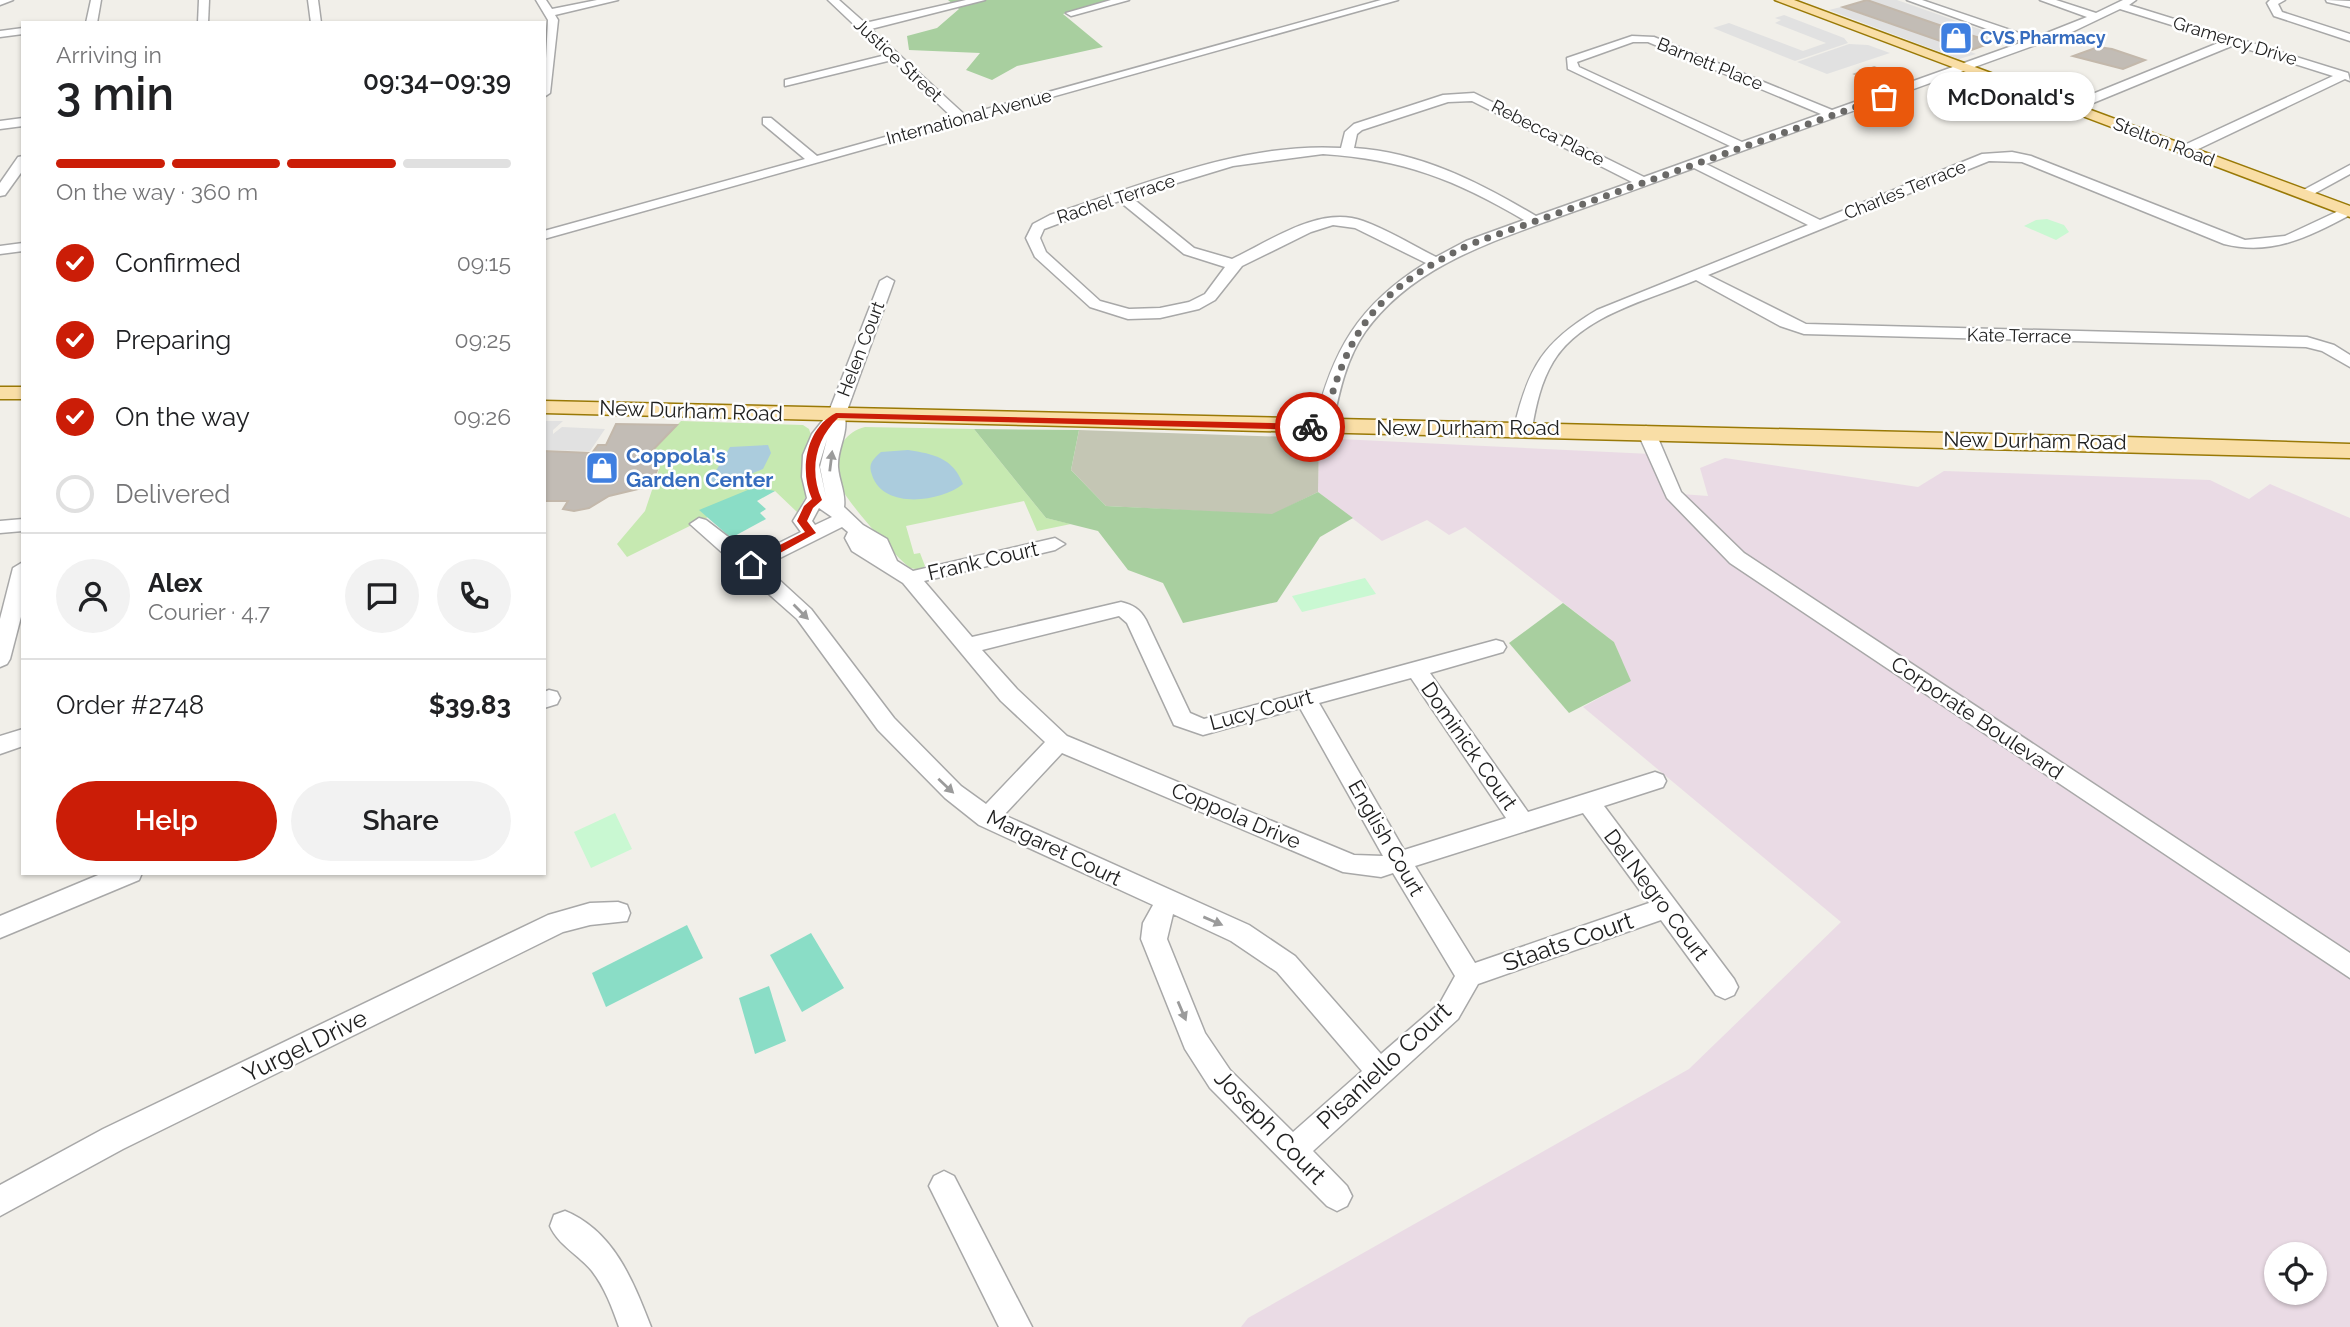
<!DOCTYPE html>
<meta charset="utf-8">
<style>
:root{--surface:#fff;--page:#f2f2f2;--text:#202124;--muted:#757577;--line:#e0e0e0;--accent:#cb1d07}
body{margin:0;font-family:Raleway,sans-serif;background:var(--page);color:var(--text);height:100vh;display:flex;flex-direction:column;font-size:26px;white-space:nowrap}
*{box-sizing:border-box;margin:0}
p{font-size:23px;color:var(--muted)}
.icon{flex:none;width:38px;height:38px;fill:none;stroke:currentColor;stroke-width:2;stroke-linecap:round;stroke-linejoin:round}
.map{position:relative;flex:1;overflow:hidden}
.details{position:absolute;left:21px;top:21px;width:525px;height:854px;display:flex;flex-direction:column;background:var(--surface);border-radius:0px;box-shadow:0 2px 5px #0004}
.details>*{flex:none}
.tools{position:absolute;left:2264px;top:1242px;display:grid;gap:14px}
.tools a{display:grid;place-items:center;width:63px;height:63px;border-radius:50%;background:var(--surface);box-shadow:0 2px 5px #0004;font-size:35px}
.pin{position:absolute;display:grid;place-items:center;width:60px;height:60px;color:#fff;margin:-30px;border-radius:14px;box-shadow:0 4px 10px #0006}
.courier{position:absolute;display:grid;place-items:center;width:70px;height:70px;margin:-35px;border:5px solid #cb1d07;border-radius:50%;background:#fff;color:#222;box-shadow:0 2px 9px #0007}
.bubble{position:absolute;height:49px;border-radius:24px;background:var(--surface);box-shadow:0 2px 5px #0004;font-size:23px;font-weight:600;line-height:49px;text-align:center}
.headline em{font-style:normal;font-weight:600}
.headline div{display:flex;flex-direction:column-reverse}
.headline{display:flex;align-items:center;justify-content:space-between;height:119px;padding:0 35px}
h1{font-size:46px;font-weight:600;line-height:52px}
.bar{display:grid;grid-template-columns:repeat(4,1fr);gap:10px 7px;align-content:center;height:84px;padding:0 35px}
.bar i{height:9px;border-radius:5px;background:var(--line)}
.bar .active{background:var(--accent)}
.bar p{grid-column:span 4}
.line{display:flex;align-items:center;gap:18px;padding:0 35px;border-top:2px solid var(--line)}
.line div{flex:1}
.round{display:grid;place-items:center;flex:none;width:74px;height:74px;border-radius:37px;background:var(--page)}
ol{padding:0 35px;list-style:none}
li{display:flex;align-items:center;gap:21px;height:77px}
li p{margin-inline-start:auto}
li .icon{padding:7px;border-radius:50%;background:var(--accent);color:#fff;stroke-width:4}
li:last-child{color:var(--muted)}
li i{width:38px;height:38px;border:4px solid var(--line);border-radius:50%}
.action{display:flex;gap:14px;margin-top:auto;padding:14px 35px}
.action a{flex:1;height:80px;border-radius:42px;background:var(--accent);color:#fff;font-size:28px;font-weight:600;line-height:80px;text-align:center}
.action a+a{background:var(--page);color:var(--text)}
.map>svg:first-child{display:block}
</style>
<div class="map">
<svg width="2350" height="1327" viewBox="0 0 2350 1327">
<rect width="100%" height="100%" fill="#f1efe9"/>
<path fill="#eadbe5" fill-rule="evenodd" d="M1319,438L1651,454L1668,493L1708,496L1700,468L1725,458L1918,487L1944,471L2210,480L2249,499L2270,484L2350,518V1327H1241L1248,1318L1689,1069L1841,922L1583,707L1630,681L1614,642L1465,527L1449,535L1427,520L1382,541L1318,492ZM2277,1255H2315V1293H2277Z"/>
<path fill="#c4c6b4" d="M1079,430L1319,438L1318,492L1272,515L1106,506L1071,470Z"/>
<g fill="#c6e9b1">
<path d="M681,421L803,425L809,429L812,438L808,493L797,512L775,491L700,510L708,517L627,557L617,544L645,511L660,466L649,454Z"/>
<path d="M865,427L974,429L1046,518L1071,524L1037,531L1024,501L906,526L914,554L920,553L925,566L920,570L910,568C895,556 850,505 842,489C831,464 837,434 865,427Z"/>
</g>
<g fill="#a8cf9f">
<path d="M948,0H1117L1063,14L1103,47L1017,66L992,80L966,70L980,53L909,50L907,36L937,28L959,9Z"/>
<path d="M974,429L1079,430L1071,470L1106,506L1272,514L1318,492L1353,518L1320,537L1277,602L1183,623L1163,583L1128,570L1098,531L1046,518Z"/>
<path d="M1563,603L1614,642L1631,681L1569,713L1509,643Z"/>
</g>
<g fill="#c9f8d2">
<path d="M2047,219L2064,225L2069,232L2056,240L2024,226L2036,220Z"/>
<path d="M1365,578L1376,594L1302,612L1292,596Z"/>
<path d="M615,813L632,849L591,868L574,832Z"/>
</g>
<g fill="#8addc6">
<path d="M755,487L775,491L757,501L766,509L760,513L766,519L731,538L699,510Z"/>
<path d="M687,925L703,958L606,1007L592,973Z"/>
<path d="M811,933L844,988L802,1012L770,955Z"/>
<path d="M769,986L786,1041L755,1054L739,998Z"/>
</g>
<g fill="#e1e1e1">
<path d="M1867,0H1897L2008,39L1997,43L1945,25L1921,33L1976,54L1959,59L1829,10L1841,7L1892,25L1915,18Z"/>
<path d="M1784,15L1844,38L1848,43L1795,61L1713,28L1729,23L1803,51L1826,43L1775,23L1781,20L1775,18Z"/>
<path d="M1849,44L1868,45L1890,53L1827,74L1797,62Z"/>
<path d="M544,421H563L553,430V434L562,427L605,429L590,451L544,450Z"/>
</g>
<g fill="#abccdd">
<path d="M768,445L771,453L763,469L711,490L707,486L730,447Z"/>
<path d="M908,450C934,454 953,458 963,484C941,502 883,510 872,475C868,464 872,460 881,452Z"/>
</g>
<g fill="#c2bcb5" stroke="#c3b8ab" stroke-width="2">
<path d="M1867,0L1942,26L1993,42L1969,51L1843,7Z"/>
<path d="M2098,47L2112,49L2145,60L2123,69L2073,56Z"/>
<path d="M1874,67L1897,77L1878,83L1855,74Z"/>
<path d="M616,424L677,425L646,457L659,465L651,486L609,496L589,508L574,511L563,509L568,501H544V451L592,453L598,445H606Z"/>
</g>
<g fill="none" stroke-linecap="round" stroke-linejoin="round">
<defs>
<g id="minor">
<path d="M0,0H13L0,5Z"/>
<path d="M91,0H101L97,23H86Z"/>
<path d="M199,0H209L208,23H198Z"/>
<path d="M308,0H318L321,23H311Z"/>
<path d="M536,0H546L552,9L597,0H618L555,15L558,20L550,93L544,97L548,20Z"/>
<path d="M828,0H839L865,23L966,0H985L871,29L965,115L1381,0H1398L544,239V231L805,159L763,124V118H771L817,156L953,118L892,60L785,86V80L886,55Z"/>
<path d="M1111,0H1129L1071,16L1066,13Z"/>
<path d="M1907,0H1922L2034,38L2087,17L2040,0H2056L2096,13L2123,0H2136L2129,5L2348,73L2350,81L2345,79L2190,153H2180V147L2333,76L2234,45L2076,110H2068V104L2223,41L2120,9L2074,31L1706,164L1820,220L1982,154L2012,152L2031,156L2245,240L2285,236L2347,207L2350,208V215C2308,237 2272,256 2224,244L2022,162L1989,161L1708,275L1806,324L2307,337L2334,345L2350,355V367L2322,351L2306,347L1804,334L1780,326L1696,280C1649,300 1581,315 1553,362C1541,382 1536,405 1532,428L1529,432H1517L1514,428C1528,368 1543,342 1597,310L1808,225L1694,168C1650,184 1607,200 1564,215C1491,242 1412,266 1365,332C1345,361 1339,394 1332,427L1323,432L1314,427C1332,351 1358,305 1426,263L1355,228L1333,225L1311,232L1242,266L1215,300L1199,309L1160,318L1128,319L1090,307L1035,257L1026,238L1033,224L1050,215C1143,185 1242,142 1341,148L1345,132L1354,124L1443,95L1474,93L1644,177L1730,146L1568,69L1567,58L1632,36L1654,37L1832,110L2023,42ZM1633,42H1648L1821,114L1742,142L1579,67L1577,62ZM1472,101L1632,182L1536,216C1480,183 1421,152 1354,148L1357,134L1362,130L1448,102ZM1323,154C1403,159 1456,180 1524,220L1466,241L1436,257C1412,245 1388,230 1363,221C1320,205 1270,241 1232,259L1194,248L1131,197L1233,166ZM1119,201L1184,254L1225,267L1205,294L1189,302L1160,308L1129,309L1100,301L1046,252L1040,238L1044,229Z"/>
<path d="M2270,0H2285L2278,4L2282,12L2350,34V41L2274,16L2267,3Z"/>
<path d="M2326,0L2350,1V7L2327,2Z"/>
<path d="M23,28V34L0,37V31Z"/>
<path d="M23,118V126L0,129V121Z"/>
<path d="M23,156V170L5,195L0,196V183L18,157Z"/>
<path d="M2350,165V174L2308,197L2296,194Z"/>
<path d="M23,243V251L0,254V246Z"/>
<path d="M887,277L894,281L845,416C848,435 837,449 838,467C839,481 846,493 844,507L863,525L887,539L897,561L913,571L1055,538L1065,544L1055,550L924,581L972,637L1121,602C1133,605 1140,609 1146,620L1190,713L1204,719L1496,640L1503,642L1506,647L1503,652L1430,673L1528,812L1655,772L1663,775L1666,781L1663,787L1604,806L1734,979L1738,987L1734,995L1725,999L1716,995L1661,920L1478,984L1458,1019L1313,1151L1347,1186L1352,1196L1347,1206L1337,1211L1327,1206L1210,1088L1185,1049L1141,939L1143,923L1153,905L979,825L945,798L878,730L797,619L690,524L699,518L706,520L753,556L801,532L793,521L807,498L802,477L803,455L812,434L828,414L880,281ZM827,439L820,467L826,497L819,465ZM819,508L832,517L815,525L812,521ZM842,527L848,532L845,538L852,551L903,583L1001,701L1045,742L986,804L961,786L894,718L811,609L764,566ZM1119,616L1127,623L1174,725L1203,735L1300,708L1383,856L1354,855L1067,736L1017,689L982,650ZM1411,678L1506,818L1404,850L1319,703ZM1062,753L1343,872L1381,877L1393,873L1455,976L1440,1003L1381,1054L1295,956L1249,925L1004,815ZM1583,813L1649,903L1475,963L1415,866ZM1173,914L1231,941L1277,972L1362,1071L1293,1132L1230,1070L1205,1033L1167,939Z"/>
<path d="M1646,426L1655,431L1681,492L1744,553L2350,953V978L1730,563L1667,498L1637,431Z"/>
<path d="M23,519V531L0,533V521Z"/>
<path d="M23,562V609L10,659L7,664L0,667V619L13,568Z"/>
<path d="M549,690L557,692L560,698L557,704L544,708V692Z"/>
<path d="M23,729V746L0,754V736Z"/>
<path d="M103,873H142L139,880L0,938V916Z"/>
<path d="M618,902L627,905L630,913L627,921L590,925L563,932L123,1149L0,1216V1185L103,1129L548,915L590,903Z"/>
<path d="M944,1171L954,1176L1032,1327H999L929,1186L934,1176Z"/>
<path d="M565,1211C614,1231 633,1281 651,1327H619C612,1307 605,1288 592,1271C579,1255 558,1245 550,1226L554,1215Z"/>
</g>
<g id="major">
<path d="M1775,0H1794L2350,206V217Z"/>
<rect x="0" y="387" width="23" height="12"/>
<path d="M544,401L2124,437L2350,444V458L544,413Z"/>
</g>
</defs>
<use href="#minor" stroke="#a8a8a8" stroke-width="3"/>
<use href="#major" stroke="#997906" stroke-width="3"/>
<use href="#minor" fill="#fff" fill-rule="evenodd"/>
<use href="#major" fill="#f9dea6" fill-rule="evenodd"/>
</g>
<defs><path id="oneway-solid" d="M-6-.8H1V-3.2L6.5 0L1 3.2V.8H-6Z" transform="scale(1.75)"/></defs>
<g fill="#9b9b9b">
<use href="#oneway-solid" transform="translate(831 461) rotate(-83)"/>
<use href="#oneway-solid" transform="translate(801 612) rotate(45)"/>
<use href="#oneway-solid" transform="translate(946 786) rotate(43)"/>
<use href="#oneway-solid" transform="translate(1213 921) rotate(23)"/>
<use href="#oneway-solid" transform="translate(1182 1011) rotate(67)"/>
</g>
<path fill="#cb1d07" d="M836,413L1310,424L1315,427L1310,430L838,418C815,440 809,471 822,500L813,508L807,521L816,533L755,567H747V562L805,532L797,521L804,506L812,499C799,470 806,428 836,413Z"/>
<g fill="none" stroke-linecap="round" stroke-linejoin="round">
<path stroke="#6a6967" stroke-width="7" stroke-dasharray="0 12.6" d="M1310,427H1323C1348,327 1377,289 1471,244L1884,97"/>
</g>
<defs>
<symbol id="shop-square" viewBox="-11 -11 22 22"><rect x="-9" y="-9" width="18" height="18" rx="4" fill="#3f7fe0" stroke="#fff"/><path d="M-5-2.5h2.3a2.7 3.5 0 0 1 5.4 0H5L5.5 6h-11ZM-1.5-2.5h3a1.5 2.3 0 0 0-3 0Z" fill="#fff"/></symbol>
</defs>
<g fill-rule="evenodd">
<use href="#shop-square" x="1937" y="19" width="38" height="38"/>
<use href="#shop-square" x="583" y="449" width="38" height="38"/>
</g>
<g text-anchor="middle" stroke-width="5" stroke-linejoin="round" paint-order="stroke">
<g font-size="18" font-weight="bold" fill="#366cbe" stroke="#fff" text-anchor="start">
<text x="1980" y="44">CVS Pharmacy</text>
</g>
<g font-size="18" fill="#212121" stroke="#fff">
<text transform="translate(2235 41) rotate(17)" y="6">Gramercy Drive</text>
<text transform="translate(898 60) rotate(43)" y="6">Justice Street</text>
<text transform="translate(1710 64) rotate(22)" y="6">Barnett Place</text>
<text transform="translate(969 117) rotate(-15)" y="6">International Avenue</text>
<text transform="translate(1548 133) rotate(27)" y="6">Rebecca Place</text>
<text transform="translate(2164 142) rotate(21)" y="6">Stelton Road</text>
<text transform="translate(1905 190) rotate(-22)" y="6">Charles Terrace</text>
<text transform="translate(1116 199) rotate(-18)" y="6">Rachel Terrace</text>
<text transform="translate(2019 336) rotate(1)" y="6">Kate Terrace</text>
<text transform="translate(861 349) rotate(-69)" y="6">Helen Court</text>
</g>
<g font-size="21" fill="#212121" stroke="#fff">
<text transform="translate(691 411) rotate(2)" y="7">New Durham Road</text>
<text x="1468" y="435">New Durham Road</text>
<text transform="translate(2035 441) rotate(1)" y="7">New Durham Road</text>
<text transform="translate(983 561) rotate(-13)" y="7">Frank Court</text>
<text transform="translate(1261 710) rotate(-15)" y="7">Lucy Court</text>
<text transform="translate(1977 718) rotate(34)" y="7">Corporate Boulevard</text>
<text transform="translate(1469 746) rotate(55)" y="7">Dominick Court</text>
<text transform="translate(1236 816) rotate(23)" y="7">Coppola Drive</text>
<text transform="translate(1386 838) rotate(60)" y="7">English Court</text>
<text transform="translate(1054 848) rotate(26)" y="7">Margaret Court</text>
<text transform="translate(1656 895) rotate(53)" y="7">Del Negro Court</text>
</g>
<g font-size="21" font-weight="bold" fill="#366cbe" stroke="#fff" text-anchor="start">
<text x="626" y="463">Coppola's<tspan x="626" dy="24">Garden Center</tspan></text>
</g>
<g font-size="24" fill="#212121" stroke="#fff">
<text transform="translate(1568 942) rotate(-19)" y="8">Staats Court</text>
<text transform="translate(305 1046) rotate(-26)" y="8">Yurgel Drive</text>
<text transform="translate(1384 1066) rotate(-43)" y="8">Pisaniello Court</text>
<text transform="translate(1270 1127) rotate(46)" y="8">Joseph Court</text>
</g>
</g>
</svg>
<div class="tools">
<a><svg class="icon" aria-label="locate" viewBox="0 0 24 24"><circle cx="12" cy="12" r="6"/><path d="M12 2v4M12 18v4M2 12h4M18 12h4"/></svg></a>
</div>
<div class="pin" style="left:1884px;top:97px;background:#ea580c"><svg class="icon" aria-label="bag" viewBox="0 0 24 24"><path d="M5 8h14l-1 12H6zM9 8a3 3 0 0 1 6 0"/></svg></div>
<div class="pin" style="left:751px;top:565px;background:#1f2937"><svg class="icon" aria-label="home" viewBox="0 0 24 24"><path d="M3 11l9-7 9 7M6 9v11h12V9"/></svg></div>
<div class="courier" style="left:1310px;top:427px"><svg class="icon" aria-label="bike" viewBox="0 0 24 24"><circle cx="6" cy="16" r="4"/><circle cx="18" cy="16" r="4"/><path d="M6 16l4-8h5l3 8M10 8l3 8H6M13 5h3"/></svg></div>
<div class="bubble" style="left:1927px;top:72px;width:168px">McDonald's</div>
<section class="details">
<div class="headline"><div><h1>3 min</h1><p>Arriving in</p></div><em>09:34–09:39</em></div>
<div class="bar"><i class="active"></i><i class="active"></i><i class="active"></i><i></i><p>On the way · 360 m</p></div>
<ol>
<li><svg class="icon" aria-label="check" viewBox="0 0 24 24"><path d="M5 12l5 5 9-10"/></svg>Confirmed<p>09:15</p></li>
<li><svg class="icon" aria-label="check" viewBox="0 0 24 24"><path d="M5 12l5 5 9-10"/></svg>Preparing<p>09:25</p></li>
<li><svg class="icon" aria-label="check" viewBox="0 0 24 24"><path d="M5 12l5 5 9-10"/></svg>On the way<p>09:26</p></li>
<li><i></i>Delivered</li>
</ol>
<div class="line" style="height:126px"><a class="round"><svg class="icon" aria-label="person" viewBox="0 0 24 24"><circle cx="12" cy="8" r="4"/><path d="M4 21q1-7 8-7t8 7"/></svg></a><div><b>Alex</b><p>Courier · 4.7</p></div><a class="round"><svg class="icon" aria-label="chat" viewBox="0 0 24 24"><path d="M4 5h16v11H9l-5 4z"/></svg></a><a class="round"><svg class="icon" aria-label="phone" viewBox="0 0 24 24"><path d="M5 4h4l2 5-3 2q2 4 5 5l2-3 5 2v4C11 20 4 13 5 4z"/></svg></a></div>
<div class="line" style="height:91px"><div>Order #2748</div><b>$39.83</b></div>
<div class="action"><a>Help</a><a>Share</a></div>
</section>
</div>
